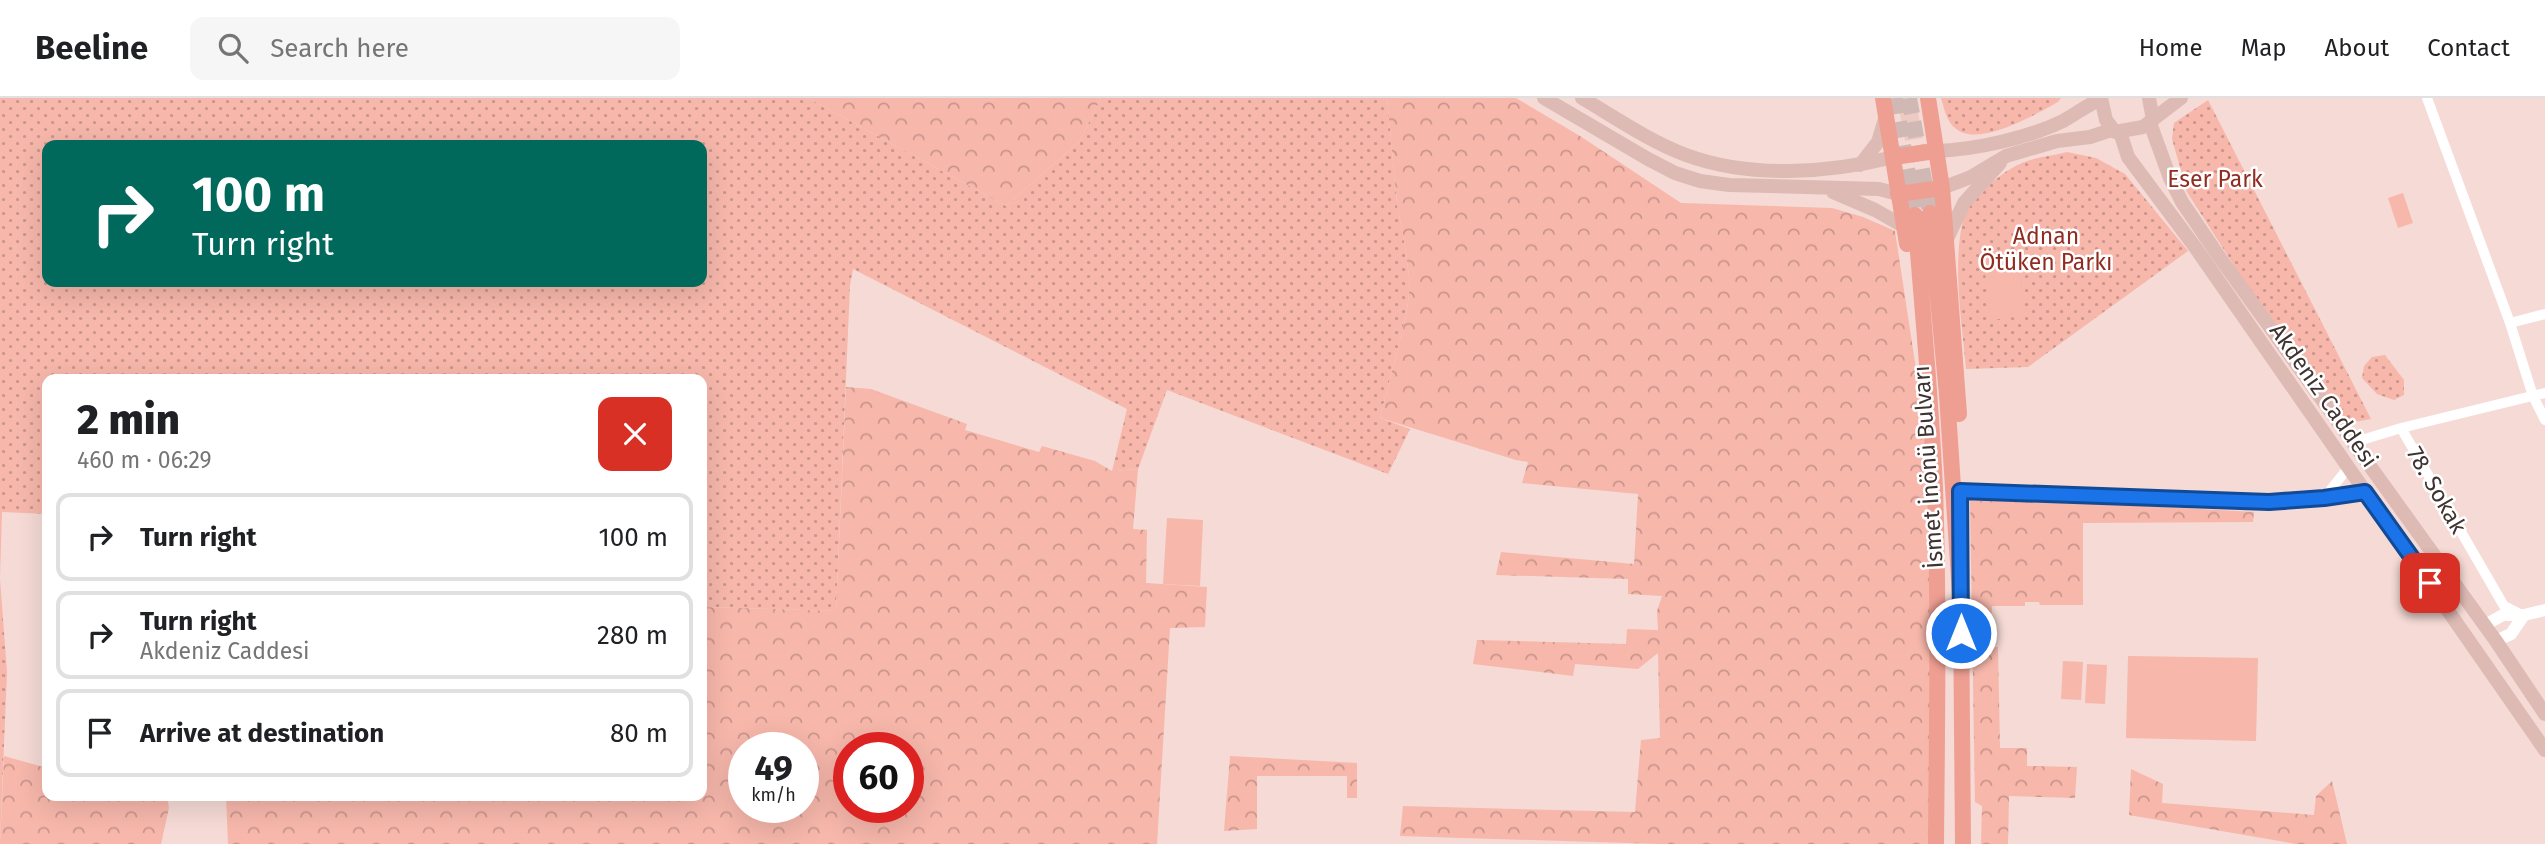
<!DOCTYPE html>
<meta charset="utf-8">
<style>
:root{--surface:#fff;--page:#f6f6f6;--text:#202124;--muted:#757577;--line:#e0e0e0}
body{margin:0;font-family:"Fira Sans",sans-serif;background:var(--page);color:var(--text);height:100vh;display:flex;flex-direction:column;font-size:26px;white-space:nowrap}
*{box-sizing:border-box;margin:0}
p{font-size:23px;color:var(--muted)}
.icon{flex:none;width:38px;height:38px;fill:none;stroke:currentColor;stroke-width:2;stroke-linecap:round;stroke-linejoin:round}
.map{position:relative;flex:1;overflow:hidden}
.sheet{position:absolute;left:42px;top:276px;width:665px;height:427px;display:flex;flex-direction:column;background:var(--surface);border-radius:14px;box-shadow:0 7px 28px #0002}
.sheet>*{flex:none}
.top-card{position:absolute;left:42px;top:42px;width:665px;height:147px;border-radius:14px;box-shadow:0 7px 28px #0002;background:#00695c;color:#fff;overflow:hidden}
.speed{position:absolute;left:728px;top:634px;display:flex;gap:14px;font-size:35px;font-weight:700;text-align:center}
.speed>*{display:grid;place-content:center;width:91px;height:91px;border-radius:50%;background:var(--surface);box-shadow:0 7px 28px #0002;line-height:1}
.speed small{font-size:18px;font-weight:400}
.speed .limit{border:10px solid #d22;background:#fff;color:#111}
.pin{position:absolute;display:grid;place-items:center;width:60px;height:60px;color:#fff;margin:-30px;border-radius:14px;box-shadow:0 4px 10px #0006}
.me{position:absolute;width:77px;margin:-38px;rotate:0deg;stroke-linejoin:round;filter:drop-shadow(0 0 5px #0008)}
.turn{display:flex;align-items:center;gap:24px;height:147px;padding:0 35px;font-size:32px}
.turn .icon{width:91px;height:91px;stroke-width:2.5}
.turn b{display:block;font-size:49px;line-height:60px}
.round{display:grid;place-items:center;flex:none;width:74px;height:74px;border-radius:14px;background:var(--page)}
.head{display:flex;align-items:center;justify-content:space-between;height:119px;padding:0 35px}
h1{font-size:42px;font-weight:800;line-height:52px}
ul{padding:0;list-style:none}
li{display:flex;align-items:center;gap:21px;height:88px;margin:0 14px 10px;padding:0 21px;border:4px solid var(--line);border-radius:14px}
li div{flex:1}
li b{display:block;font-size:26px}
li em{font-style:normal}
header{display:flex;align-items:center;gap:42px;box-sizing:border-box;height:98px;padding:0 35px;background:var(--surface);border-bottom:2px solid var(--line)}
header strong{font-size:33px}
nav{display:flex;gap:38px;margin-inline-start:auto;font-size:24px}
.search{width:490px;height:63px;background:var(--page);display:flex;align-items:center;gap:18px;box-sizing:border-box;padding:0 24px;border-radius:14px;color:var(--muted);font-size:26px}
.map>svg:first-child{display:block}
</style>
<header>
<strong>Beeline</strong>
<div class="search"><svg class="icon" aria-label="search" viewBox="0 0 24 24"><circle cx="10" cy="10" r="6"/><path d="M15 15l6 6"/></svg>Search here</div>
<nav><a>Home</a><a>Map</a><a>About</a><a>Contact</a></nav>
</header>
<div class="map">
<svg width="2545" height="746" viewBox="0 0 2545 746">
<defs>
<pattern id="grass-dots" width="8" height="8" patternUnits="userSpaceOnUse" patternTransform="scale(1.75)"><rect width="8" height="8" fill="#f7b7ab"/><path d="M2 2h.1M6 6h.1" fill="none" stroke="#c9958c" stroke-width="1.8" stroke-linecap="round"/></pattern>
<pattern id="forest-crowns" width="20" height="18" patternUnits="userSpaceOnUse" patternTransform="scale(1.75)"><rect width="20" height="18" fill="#f7b7ab"/><path d="M2 6a3 3 0 1 1 6 0M12 15a3 3 0 1 1 6 0" fill="none" stroke="#c9958c"/></pattern>
</defs>
<rect width="100%" height="100%" fill="#f5dad5"/>
<path fill="#edcbc4" d="M1897,0H1915L1923,40L1905,43Z"/>
<path fill="url(#grass-dots)" fill-rule="evenodd" d="M0,0H808L1006,108L1079,44L1101,0H1387L1397,106L1406,154L1410,188L1406,218L1380,320L1410,331L1388,376L1167,292L1138,371L1112,373L1127,311L853,171L850,187L836,513L702,509V282H47V416L2,414L0,479ZM47,47H702V184H47Z
M1941,0H2061L2058,4C2036,16 1978,51 1955,30C1947,24 1944,10 1941,0Z
M2208,2L2371,321L2348,325L2249,191L2187,94L2172,41L2174,25Z
M2067,54L2096,60L2125,76L2188,153L2028,269L1966,271C1962,224 1951,161 1965,115C1969,100 2005,72 2020,66C2034,59 2052,58 2067,54Z
M2385,257L2404,282V297L2394,302L2377,296L2362,280L2364,268L2372,259Z
M0,481L7,574L0,744Z"/>
<path fill="url(#forest-crowns)" fill-rule="evenodd" d="M808,0H1101L1079,44L1006,108Z
M1387,0H1516L1580,38L1681,105L1832,110L1863,119L1895,133L1926,337L1936,746H1660L1400,738L1403,708L1635,714L1641,642L1660,640L1658,555L1638,571L1575,566L1573,578L1473,566L1477,542L1626,546L1627,531L1658,532L1657,513L1662,498L1628,496V481L1496,477L1501,454L1634,466L1638,396L1522,385L1528,364L1516,362L1380,320L1406,218L1410,188L1406,154L1397,106Z
M846,289L871,291L967,326L965,332L1039,354L1042,348L1095,363L1112,373L1138,371L1133,431L1147,432L1146,485L1207,489L1205,529L1170,530L1157,746H228L226,698H702V509L836,513ZM744,649H803V709H744ZM849,649H908V709H849Z
M1970,402L2075,404L2254,414L2253,424L2083,425V507H2040L2039,504H2025V508H1992L1991,549H1998L2000,650H2027V668L2077,669L2075,700L2009,698L2008,746H1981L1982,708L1975,704Z
M4,658L47,670V698H167L169,710L161,746H0Z
M1230,658L1357,665V700H1347V678H1257V731L1224,733Z
M2131,671L2163,686L2162,705L2314,717L2316,698L2332,683L2347,746H2296L2129,717Z"/>
<path fill="#f7b7ab" d="M2403,95L2413,125L2398,130L2388,100Z
M2017,154L2025,218L1991,222L1983,158Z
M1167,420L1203,422L1200,488L1163,486Z
M2128,558L2258,560L2256,643L2126,640Z
M2063,563L2083,564L2081,602L2061,601Z
M2087,566L2107,567L2105,606L2085,605Z"/>
<g fill="none" stroke-linecap="round" stroke-linejoin="round">
<path stroke="#d0b9b4" stroke-width="16" stroke-dasharray="16 8" stroke-linecap="butt" d="M1895,0L1915,117
M1909,0L1930,115"/>
<path stroke="#fff" stroke-width="10" d="M2427,0L2510,225L2533,298L2545,322
M2510,225L2545,216
M2401,330L2504,508L2520,516
M2352,345L2401,330L2545,295
M1960,393L2269,404L2365,395
M2324,400L2348,370"/>
<path stroke="#fff" stroke-width="12" d="M2485,527L2503,517H2524L2545,512
M2496,543L2511,536L2524,517"/>
<path stroke="#debab4" stroke-width="14" d="M1544,0L1648,61L1675,75L1700,83L1729,87L1879,91L1898,96
M1582,0C1616,20 1649,43 1686,57C1751,81 1829,75 1894,59
M2101,0L2106,22L2115,34L2143,29L2181,0
M2149,0L2153,22
M2150,25L2170,80L2182,104L2220,160L2496,543L2545,616
M2120,34L2128,59L2195,149L2545,652
M1935,53C1974,52 2028,40 2063,23C2076,16 2087,7 2101,1
M1860,67L1878,44L1885,21
M1942,90L1971,79L2006,58L2057,43L2090,39L2111,32
M1833,94L1875,112L1905,129
M1946,143L1964,105L2000,65"/>
<path stroke="#ef9e92" stroke-width="16" d="M1883,0L1907,146
M1928,0L1942,90L1959,316
M1894,59L1935,53
M1898,96L1942,90
M1930,115L1947,297L1961,511L1963,746
M1915,117C1922,208 1931,299 1935,391C1939,509 1937,628 1936,746"/>
</g>
<g fill="none" stroke-linecap="round" stroke-linejoin="round">
<g stroke="#114b97" stroke-width="18">
<path id="route" d="M1961,535L1960,393L2269,404L2324,400L2365,394L2430,485"/>
</g>
<use href="#route" stroke="#1a73e8" stroke-width="12"/>
</g>
<g text-anchor="middle" stroke-width="5" stroke-linejoin="round" paint-order="stroke">
<g font-size="23" fill="#902d20" stroke="#fff">
<text x="2215" y="89">Eser Park</text>
<text x="2046" y="146">Adnan<tspan x="2046" dy="26">Ötüken Parkı</tspan></text>
</g>
<g font-size="23" fill="#3e3331" stroke="#fff">
<text transform="translate(2324 297) rotate(55)" y="8">Akdeniz Caddesi</text>
<text transform="translate(1928 369) rotate(-94)" y="8">İsmet İnönü Bulvarı</text>
<text transform="translate(2437 392) rotate(60)" y="8">78. Sokak</text>
</g>
</g>
</svg>
<div class="speed"><div>49<small>km/h</small></div><div class="limit">60</div></div>
<div class="pin" style="left:2430px;top:485px;background:#d93025"><svg class="icon" aria-label="arrive" viewBox="0 0 24 24"><path d="M6 21V4h12l-3 4 3 4H6"/></svg></div>
<svg class="me" style="left:1961px;top:535px" viewBox="-20 -20 40 40"><circle r="17" fill="#1a73e8" stroke="#fff" stroke-width="3"/><path d="M0-11L8 9 0 5-8 9z" fill="#fff"/></svg>
<div class="top-card">
<div class="turn"><svg class="icon" aria-label="right" viewBox="0 0 24 24"><path d="M7 20v-9h11M14 6l5 5-5 5"/></svg><div><b>100 m</b>Turn right</div></div>
</div>
<section class="sheet">
<div class="head"><div><h1>2 min</h1><p>460 m · 06:29</p></div><a class="round" style="background:#d93025;color:#fff"><svg class="icon" aria-label="close" viewBox="0 0 24 24"><path d="M6 6l12 12M18 6L6 18"/></svg></a></div>
<ul>
<li><svg class="icon" aria-label="right" viewBox="0 0 24 24"><path d="M7 20v-9h11M14 6l5 5-5 5"/></svg><div><b>Turn right</b></div><em>100 m</em></li>
<li><svg class="icon" aria-label="right" viewBox="0 0 24 24"><path d="M7 20v-9h11M14 6l5 5-5 5"/></svg><div><b>Turn right</b><p>Akdeniz Caddesi</p></div><em>280 m</em></li>
<li><svg class="icon" aria-label="arrive" viewBox="0 0 24 24"><path d="M6 21V4h12l-3 4 3 4H6"/></svg><div><b>Arrive at destination</b></div><em>80 m</em></li>
</ul>
</section>
</div>
